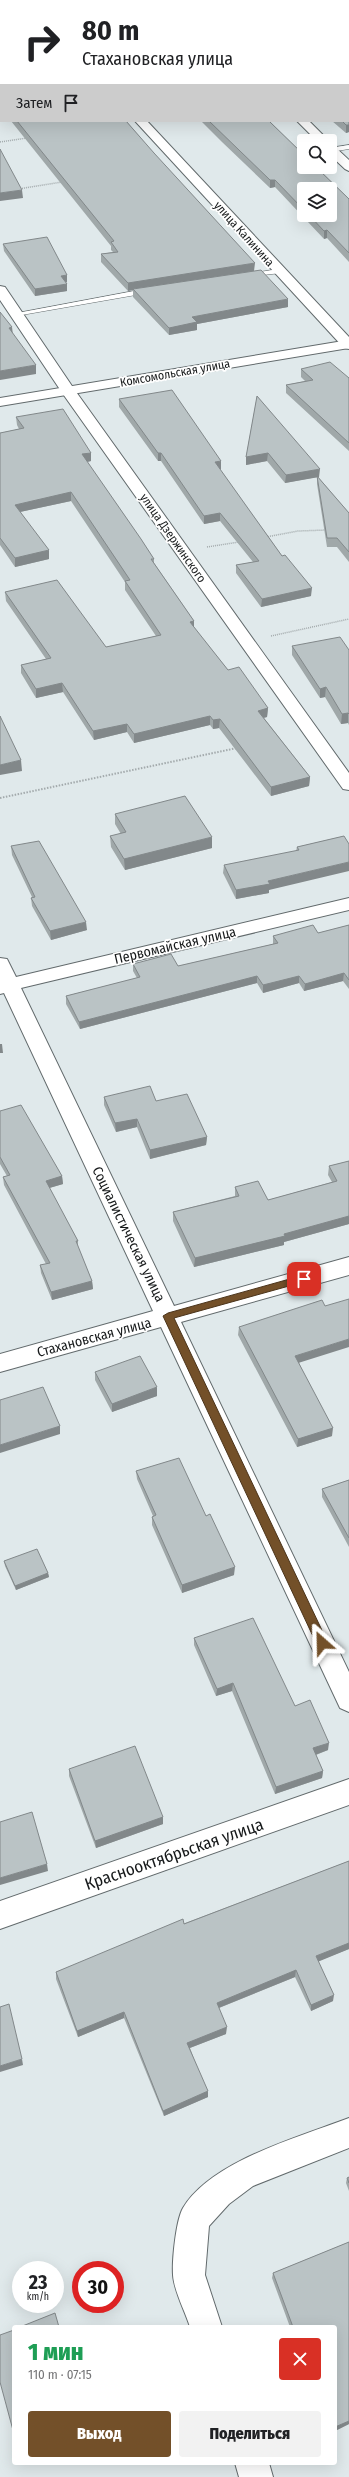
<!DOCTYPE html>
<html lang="ru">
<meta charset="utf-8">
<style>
:root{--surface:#fff;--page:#f2f2f2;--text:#202124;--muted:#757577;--accent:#735029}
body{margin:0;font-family:"Fira Sans Condensed",sans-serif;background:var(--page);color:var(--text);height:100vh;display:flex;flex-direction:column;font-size:15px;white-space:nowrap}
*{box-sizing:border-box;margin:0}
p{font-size:13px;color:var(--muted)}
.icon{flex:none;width:22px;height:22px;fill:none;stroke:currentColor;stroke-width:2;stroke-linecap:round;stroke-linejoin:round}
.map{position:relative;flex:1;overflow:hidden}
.panel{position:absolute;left:12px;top:2325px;width:325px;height:140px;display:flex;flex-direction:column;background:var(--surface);border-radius:4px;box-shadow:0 4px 16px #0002}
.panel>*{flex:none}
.top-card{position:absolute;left:0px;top:0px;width:349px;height:122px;box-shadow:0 4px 16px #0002;background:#fff;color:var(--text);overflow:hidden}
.tools{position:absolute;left:297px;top:134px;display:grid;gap:8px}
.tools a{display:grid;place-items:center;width:40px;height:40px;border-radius:4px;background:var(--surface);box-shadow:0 4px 16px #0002;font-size:20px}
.speed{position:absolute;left:12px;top:2261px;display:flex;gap:8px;font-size:20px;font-weight:700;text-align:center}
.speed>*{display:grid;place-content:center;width:52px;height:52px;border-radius:50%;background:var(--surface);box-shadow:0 4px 16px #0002;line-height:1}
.speed small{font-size:10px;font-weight:400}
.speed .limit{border:6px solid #d22;background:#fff;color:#111}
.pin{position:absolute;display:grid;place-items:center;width:34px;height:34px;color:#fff;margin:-17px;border-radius:8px;box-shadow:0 2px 6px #0006}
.me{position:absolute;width:44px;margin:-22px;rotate:335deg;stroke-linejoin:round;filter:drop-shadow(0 0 3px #0008)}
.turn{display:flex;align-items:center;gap:14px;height:84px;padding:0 16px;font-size:18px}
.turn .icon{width:52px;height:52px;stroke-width:2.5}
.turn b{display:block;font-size:28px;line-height:34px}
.then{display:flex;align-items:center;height:38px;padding:0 16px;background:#0003;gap:8px;font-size:15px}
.round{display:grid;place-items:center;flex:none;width:42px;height:42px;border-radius:4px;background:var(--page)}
.overview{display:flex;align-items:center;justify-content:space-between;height:68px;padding:0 16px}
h1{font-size:24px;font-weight:800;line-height:30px;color:#1e9e55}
.cta{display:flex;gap:8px;margin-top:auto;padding:8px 16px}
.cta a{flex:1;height:46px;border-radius:4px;background:var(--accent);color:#fff;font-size:16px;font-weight:800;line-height:46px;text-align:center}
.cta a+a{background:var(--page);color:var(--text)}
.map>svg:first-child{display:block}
</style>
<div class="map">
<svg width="349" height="2477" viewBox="0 0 349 2477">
<rect width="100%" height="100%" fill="#e0e9eb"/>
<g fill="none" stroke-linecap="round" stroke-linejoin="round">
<g stroke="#626a6c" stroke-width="1">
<path id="lane" d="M349,145V149L330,152V148Z
M278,269H281V273L246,277L242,275Z
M150,288L154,290L153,292L16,316L12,314Z"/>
</g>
<g stroke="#626a6c" stroke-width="2">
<path id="street" d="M135,121H147L349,337V349L344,348Z
M297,121H309L329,141H317Z
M330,145L334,146L349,160V171L345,169L330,155Z
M0,286L5,287L74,389L349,773V790L343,789L63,394L0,300Z
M349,898V910L21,988L174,1306L349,1257V1275L181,1322L349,1672V1712L340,1708L161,1327L0,1372V1354L153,1311L4,993L0,994V958L7,959L16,977Z
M349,1779V1805L0,1929V1901Z
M349,2118V2148L253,2186L229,2204L209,2226L205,2275L222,2327H190C185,2311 174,2291 173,2275C172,2260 176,2220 183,2208C211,2161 299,2137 349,2118Z
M235,2463H269L273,2477H239Z"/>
</g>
<g stroke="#626a6c" stroke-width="2">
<path id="secondary" d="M349,340V348L0,406V398Z"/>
</g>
<path stroke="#a3aaac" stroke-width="1.5" stroke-dasharray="1 1" stroke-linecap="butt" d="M0,142L27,138
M18,189L62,182
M266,537L298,531L327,530
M207,547L239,542
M271,636L349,619"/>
<path stroke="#a3aaac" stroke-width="2" stroke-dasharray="1.5 1.5" stroke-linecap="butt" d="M0,798L237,748"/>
<use href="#lane" fill="#fff" fill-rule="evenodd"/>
<use href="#street" fill="#fff" fill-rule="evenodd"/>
<use href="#secondary" fill="#fff" fill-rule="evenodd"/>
</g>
<path fill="#a0a8a9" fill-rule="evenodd" d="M0,0H131L132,1H89L88,0L81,1H1V76H0Z
M348,20H349V132L346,133L332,121H348Z
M0,76H1V109L0,107Z
M11,121H126L254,271L288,307L197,324V330L169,335L133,297V290L128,291L101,262V254L113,252L111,250V246Z
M201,121H269L349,199V262L327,238L324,239L275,187L270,188L222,142ZM304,189L330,215H304Z
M3,244L67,282H66L67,284V291L35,296L4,251Z
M301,369L349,378V451L286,393V385L305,381L301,377Z
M257,396L319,477H318L349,513V562L337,547H327L317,484V477L285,483L267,461L246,465V457Z
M119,399L221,469L220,470L311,596L261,607L236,573V565L253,562L220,521L204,524L161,461H158L119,407Z
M16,417L91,453V461L87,462L154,559V563L194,621V628L228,670L268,708L267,717L264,718L310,777L309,786L271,796L219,728L213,729L210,725L134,743L127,732L94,740L63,692L36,698L21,673V665L46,659L6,601L5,592L106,647L156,636L125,590V582L71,501L20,512L49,559L15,567L0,545V433L19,429L17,425Z
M292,646L349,650V725L348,723L341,724L325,697L320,698L292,655Z
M115,814L212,848L125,870L111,847L110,836L121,834L115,824Z
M344,836L269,890V893L236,899L223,873L224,865L296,851L297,847Z
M11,846L87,930L51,940L32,906L31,898L32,897L12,855Z
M349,925V989L343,981L304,991L299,983L263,993L257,983L80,1029L66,1004V996L137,978L133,971V964L178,966L273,944V936L318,933Z
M104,1097L156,1101L207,1137L206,1145L150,1159L137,1127L116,1132L104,1105Z
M0,1111L62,1176L63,1184L49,1188L78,1241V1247L92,1281L93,1289L52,1300L41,1273L40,1265L46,1264L4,1185L3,1177L7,1176L0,1164Z
M349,1161V1224L284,1242V1245L194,1267L173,1221V1212L235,1196V1187L268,1200L332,1182L328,1175L329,1166Z
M325,1306L299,1363L332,1436L297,1447L238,1335L239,1327Z
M95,1372L157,1396L112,1412L95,1380Z
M136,1471L234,1575L182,1593L152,1525V1517L153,1516L137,1479Z
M349,1480V1547L322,1497V1489Z
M4,1561L48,1573L49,1577L16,1590L5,1566Z
M194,1638L295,1706L328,1750L316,1755L323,1771L322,1778L275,1794L232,1691L216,1696L194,1645Z
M69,1769L163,1817V1824L96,1848L69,1776Z
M349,1861V1949L318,1961L333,2001L311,2011L295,1977L219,2008L226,2034L190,2048L208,2097L164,2116L124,2018L78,2037L56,1979V1972Z
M349,2177V2191L346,2183L347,2178Z
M349,2242V2424L335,2431V2327H290L272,2278L273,2273Z"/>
<path fill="#82888a" d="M27,0H88L81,1H18Z
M1,68V76H0V69Z
M346,125H349V132L346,133Z
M270,180H275V187L270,188Z
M22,190L23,198L0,201V193Z
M327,230V238L324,239V231Z
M255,263L254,271L133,289V290L128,291V283Z
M67,275V282L61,283V276Z
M67,284V291L35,296V289Z
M288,299V307L197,324V330L169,335V328L192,317Z
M12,327L13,335L9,328Z
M36,365V374L0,380V371Z
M91,453V461L82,463V454Z
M158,453H161V461H158Z
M268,453L267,461L246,465V457Z
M221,461V469L215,470V462Z
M320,469L319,477L285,483L286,475Z
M71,492V501L15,513V505Z
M220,513V521L204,524V516Z
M49,550V559L15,567V558Z
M312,588L311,596L261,607L262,599Z
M194,621V630L190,622Z
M62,683L63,692L36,698V689Z
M326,687L325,697L320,698V689Z
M268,708L267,717L257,719L258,711Z
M348,713V723L341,724L342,714Z
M210,716V725L134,743V734Z
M220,719L219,728L213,729V720Z
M127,724V732L94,740L93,731Z
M21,760L22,771L0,775V765Z
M310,777L309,786L271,796V787Z
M212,837V848L125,870L124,859Z
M349,862V871L269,890V893L236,899V890L268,881Z
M86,922L87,930L51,940L50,931Z
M344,973L343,981L304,991L305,984Z
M257,976V983L80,1029L79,1022Z
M299,976V983L263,993V985Z
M0,1044H2L3,1053H0Z
M137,1119V1127L116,1132L115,1123Z
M207,1137L206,1145L150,1159V1150Z
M62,1176L63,1184L46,1189V1181Z
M349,1216V1224L284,1242V1245L194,1267L195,1258Z
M92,1281L93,1289L52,1300L51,1292Z
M349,1339V1347L295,1364V1356Z
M157,1387V1396L112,1412V1404Z
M60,1426V1434L0,1453V1445Z
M333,1428L332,1436L297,1447L298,1439Z
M235,1567L234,1575L182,1593V1585Z
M48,1573L49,1577L16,1590L15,1586Z
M233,1683L232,1691L216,1696L217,1689Z
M329,1743L328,1750L312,1756L313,1748Z
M323,1771L322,1778L275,1794L276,1787Z
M163,1817V1824L96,1848L95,1841Z
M47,1864L48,1871L0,1885V1878Z
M349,1943V1949L315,1963L316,1956Z
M296,1970L295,1977L216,2009L217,2003Z
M334,1995L333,2001L311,2011V2005Z
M124,2012V2018L78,2037L77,2031Z
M227,2027L226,2034L187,2049V2043Z
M22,2059L23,2065L0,2072V2066Z
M208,2091V2097L164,2116L163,2111Z
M349,2421V2424L335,2431V2427Z"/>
<path fill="#bac3c5" stroke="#82888a" d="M0,0H27L18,1H1V70V68L0,69Z
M94,0H131L132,1H95Z
M348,20H349V87L348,88Z
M0,76H1V102L0,100Z
M348,93H349V125H346L342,121H348Z
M17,121H126L154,153L255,263L128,283L101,254L118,252L111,242L114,241Z
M209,121H269L304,155V167H316L349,199V253L327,230L324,231L309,215H330V189H304V210L275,180H270Z
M0,149L22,190L0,193Z
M47,237L67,275L61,276L67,284L35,289L3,244Z
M261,270L288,299L192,317L197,322L169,328L133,289Z
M0,312L12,327L9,328L36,365L0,371Z
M330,362L349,378V443L286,385L313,380L301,369Z
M172,390L221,461L215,462L282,556L285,555L312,588L262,599L236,565L259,561L220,513L204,516L161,453H158L119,399Z
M257,396L320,469L286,475L268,453L246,457Z
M63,409L91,453L82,454L141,539L154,559H151L194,621L190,622L228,670L239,667L268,708L258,711L310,777L271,787L220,719L213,720L210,716L134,734L127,724L93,731L62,683L36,689L21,665L51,658L5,592L57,580L106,647L161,635L125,581L130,580L71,492L15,505L49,550L15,558L0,538V433L24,428L16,417Z
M317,476L349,513V552L337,538H327Z
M340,637L349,650V714L348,713L342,714L326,687L320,689L292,646Z
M0,716L21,760L0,765Z
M185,796L212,837L124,859L110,836L126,832L115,814Z
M344,836L349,844V862L268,881L270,884L236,890L224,865L299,850L297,847Z
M39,841L86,922L50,931L31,898L35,897L11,846Z
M313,925L318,933L349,925V980L344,973L305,984L299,976L263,985L257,976L79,1022L66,996L140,977L133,964L171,954L178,966L278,943L273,936Z
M150,1086L156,1101L187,1094L207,1137L150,1150L137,1119L115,1123L104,1097Z
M21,1105L62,1176L46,1181L78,1241H76L92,1281L51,1292L40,1265L50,1263L3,1177L10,1175L0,1157V1111Z
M349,1161V1216L284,1234L285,1236L195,1258L173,1212L239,1196L235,1187L258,1181L268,1200L337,1181L329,1166Z
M349,1299V1339L295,1356L333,1428L298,1439L239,1327L322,1300L325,1306Z
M140,1356L157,1387L112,1404L95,1372Z
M43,1387L60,1426L0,1445V1400Z
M179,1458L206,1516L210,1514L235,1567L182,1585L152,1517L156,1515L136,1471Z
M349,1480V1538L322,1489Z
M37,1549L48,1573L15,1586L4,1561Z
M253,1618L295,1706L310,1700L329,1743L313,1748L323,1771L276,1787L233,1683L217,1689L194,1638Z
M135,1746L163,1817L95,1841L69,1769Z
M32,1812L47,1864L0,1878V1822Z
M349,1861V1943L316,1956L334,1995L311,2005L296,1970L217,2003L227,2027L187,2043L208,2091L163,2111L124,2012L77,2031L56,1972L183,1919L184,1924Z
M9,2004L22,2059L0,2066V2007Z
M349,2177V2183L347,2178Z
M349,2242V2421L335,2427V2327H293L273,2273Z
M55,2313L59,2327H20Z
M14,2330V2434L0,2382V2335Z"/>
<path fill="#735029" stroke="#4b341b" d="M304,1275L308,1279L307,1281L174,1318L328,1643L322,1648L318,1647L163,1316L168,1313Z"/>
<g text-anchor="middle" stroke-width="3.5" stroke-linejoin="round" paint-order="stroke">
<g font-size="12" fill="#16191a" stroke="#fff">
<text transform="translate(244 234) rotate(48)" y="4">улица Калинина</text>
<text transform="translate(175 373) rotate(-10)" y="4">Комсомольская улица</text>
<text transform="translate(173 538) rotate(55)" y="4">улица Дзержинского</text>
</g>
<g font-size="14" fill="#16191a" stroke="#fff">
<text transform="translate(175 945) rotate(-13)" y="5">Первомайская улица</text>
<text transform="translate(129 1234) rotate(64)" y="5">Социалистическая улица</text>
<text transform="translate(94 1337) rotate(-15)" y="5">Стахановская улица</text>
</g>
<g font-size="17" fill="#16191a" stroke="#fff">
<text transform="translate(174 1854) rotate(-19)" y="6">Краснооктябрьская улица</text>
</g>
</g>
</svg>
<div class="tools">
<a><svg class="icon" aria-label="search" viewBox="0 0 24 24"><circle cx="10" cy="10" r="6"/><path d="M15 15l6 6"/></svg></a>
<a><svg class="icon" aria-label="layers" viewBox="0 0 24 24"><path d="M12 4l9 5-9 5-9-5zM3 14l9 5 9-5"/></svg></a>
</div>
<div class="speed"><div>23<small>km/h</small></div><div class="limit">30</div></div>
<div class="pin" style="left:304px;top:1279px;background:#d93025"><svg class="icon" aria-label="arrive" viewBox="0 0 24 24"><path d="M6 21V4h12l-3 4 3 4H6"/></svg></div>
<svg class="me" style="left:322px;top:1643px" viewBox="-20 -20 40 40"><path d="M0-17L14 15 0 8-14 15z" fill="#735029" stroke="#fff" stroke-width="4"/></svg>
<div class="top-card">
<div class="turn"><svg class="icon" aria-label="right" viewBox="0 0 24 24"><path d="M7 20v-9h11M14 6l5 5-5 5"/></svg><div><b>80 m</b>Стахановская улица</div></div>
<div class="then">Затем<svg class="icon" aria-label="arrive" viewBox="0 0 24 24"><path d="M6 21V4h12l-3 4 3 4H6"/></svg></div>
</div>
<section class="panel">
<div class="overview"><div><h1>1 мин</h1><p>110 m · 07:15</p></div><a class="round" style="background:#d93025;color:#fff"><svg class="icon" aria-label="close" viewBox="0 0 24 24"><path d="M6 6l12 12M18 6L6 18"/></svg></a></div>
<div class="cta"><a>Выход</a><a>Поделиться</a></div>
</section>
</div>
